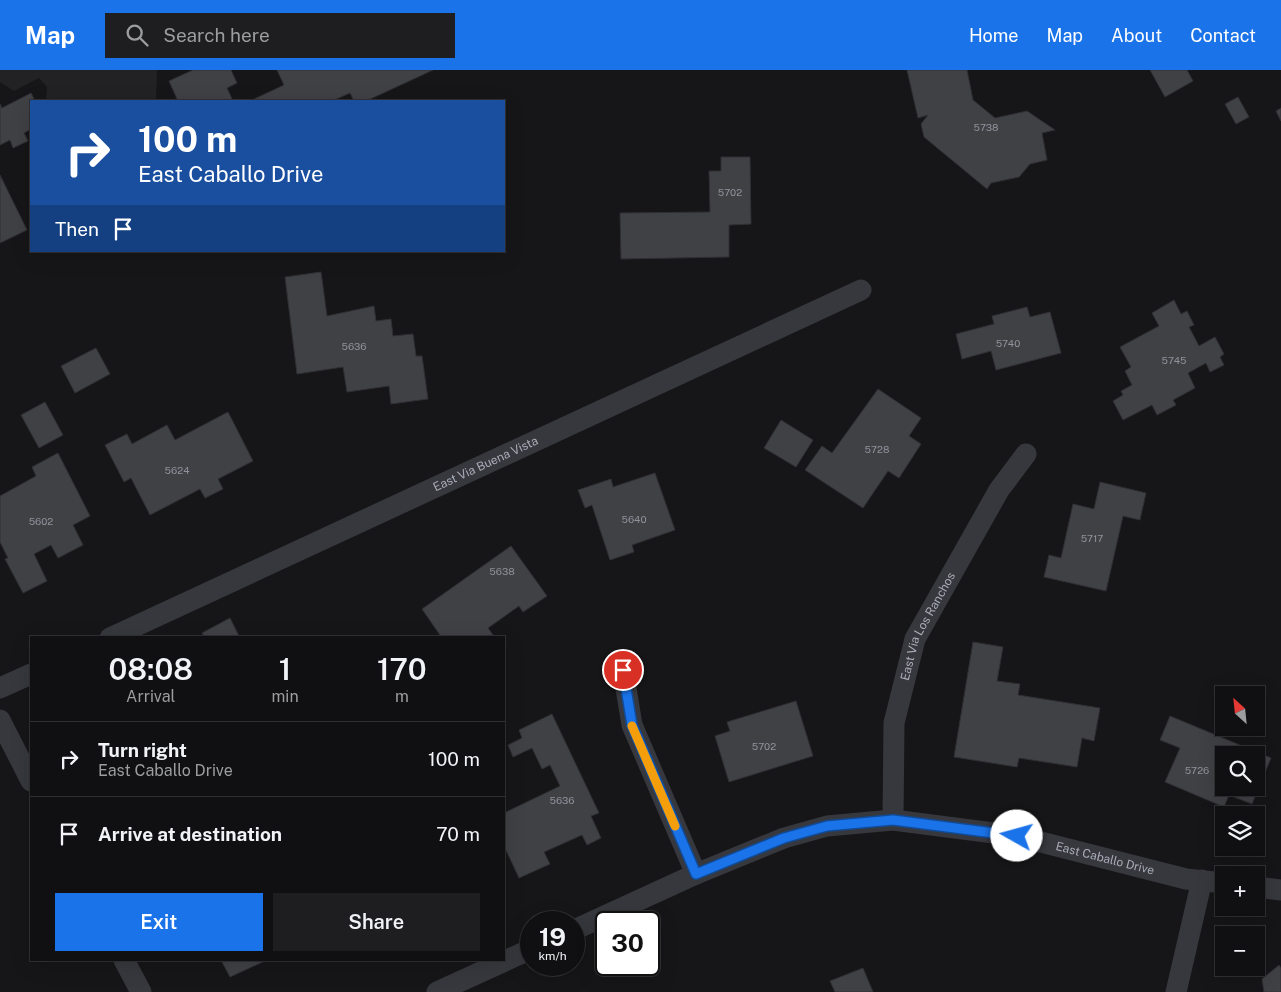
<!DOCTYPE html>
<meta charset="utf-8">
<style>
:root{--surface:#101012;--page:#1e1e20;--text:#f1f3f6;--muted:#9c9d9f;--line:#303032;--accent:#1a73e8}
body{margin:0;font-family:"Public Sans",sans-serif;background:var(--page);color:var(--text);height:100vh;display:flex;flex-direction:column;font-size:19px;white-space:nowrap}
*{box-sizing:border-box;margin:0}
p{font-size:16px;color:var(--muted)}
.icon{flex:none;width:28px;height:28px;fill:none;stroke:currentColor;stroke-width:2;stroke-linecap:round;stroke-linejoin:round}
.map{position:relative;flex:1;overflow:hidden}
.details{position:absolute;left:30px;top:566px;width:475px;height:325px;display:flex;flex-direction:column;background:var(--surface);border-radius:0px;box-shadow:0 5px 20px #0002,0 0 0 1px var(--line)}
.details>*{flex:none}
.top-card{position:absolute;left:30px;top:30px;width:475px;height:152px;border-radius:0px;box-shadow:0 5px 20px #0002,0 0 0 1px var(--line);background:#1a4fa0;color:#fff;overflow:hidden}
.needle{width:32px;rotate:333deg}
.buttons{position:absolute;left:1215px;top:616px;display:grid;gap:10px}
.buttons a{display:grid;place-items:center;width:50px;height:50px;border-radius:0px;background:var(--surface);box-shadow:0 5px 20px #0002,0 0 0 1px var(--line);font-size:25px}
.speed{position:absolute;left:520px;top:841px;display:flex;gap:10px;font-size:25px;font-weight:700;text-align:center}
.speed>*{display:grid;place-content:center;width:65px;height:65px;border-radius:50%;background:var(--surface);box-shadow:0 5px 20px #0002,0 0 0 1px var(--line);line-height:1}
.speed small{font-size:12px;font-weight:400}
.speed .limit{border:2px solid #111;border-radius:8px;background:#fff;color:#111}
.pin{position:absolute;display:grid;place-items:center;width:42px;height:42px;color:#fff;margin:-21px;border:2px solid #fff;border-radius:50%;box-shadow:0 1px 5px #0007}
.me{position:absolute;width:55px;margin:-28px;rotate:277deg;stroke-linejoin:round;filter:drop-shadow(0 0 4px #0008)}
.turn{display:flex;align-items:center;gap:18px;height:105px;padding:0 25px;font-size:22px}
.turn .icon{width:65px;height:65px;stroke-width:2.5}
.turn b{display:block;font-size:35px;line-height:42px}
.then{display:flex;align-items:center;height:48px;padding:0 25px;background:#0003;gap:10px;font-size:19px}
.eta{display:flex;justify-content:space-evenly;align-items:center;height:85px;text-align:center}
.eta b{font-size:30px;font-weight:600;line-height:35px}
.cta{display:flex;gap:10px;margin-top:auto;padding:10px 25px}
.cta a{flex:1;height:58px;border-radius:0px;background:var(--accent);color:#fff;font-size:20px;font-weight:600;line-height:58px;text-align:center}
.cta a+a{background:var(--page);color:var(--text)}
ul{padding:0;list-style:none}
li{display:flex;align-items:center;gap:15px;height:75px;padding:0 25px;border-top:1px solid var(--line)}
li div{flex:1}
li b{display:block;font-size:19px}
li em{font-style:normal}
header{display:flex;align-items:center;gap:30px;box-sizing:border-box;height:70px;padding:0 25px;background:var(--accent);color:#fff}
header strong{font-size:24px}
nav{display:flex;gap:28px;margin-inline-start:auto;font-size:18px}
.search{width:350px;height:45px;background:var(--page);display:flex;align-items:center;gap:12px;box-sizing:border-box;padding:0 18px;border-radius:0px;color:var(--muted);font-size:19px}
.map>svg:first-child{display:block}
</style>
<header>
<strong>Map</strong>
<div class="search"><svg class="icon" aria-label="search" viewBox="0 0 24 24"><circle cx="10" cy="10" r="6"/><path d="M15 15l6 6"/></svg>Search here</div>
<nav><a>Home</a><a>Map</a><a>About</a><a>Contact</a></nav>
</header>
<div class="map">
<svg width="1281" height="922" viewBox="0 0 1281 922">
<rect width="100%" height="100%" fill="#161618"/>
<path fill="#222225" d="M0,0H157L156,31H46L47,17L39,8L14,21L0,12Z"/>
<path fill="#404145" stroke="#303034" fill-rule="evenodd" d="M193,0H231L237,13L227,18L233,31H178L169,11Z
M277,0H433L366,31H354L350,23L332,31H250L284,15Z
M907,0H967L973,30L995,48L1027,41L1055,60L1042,63L1047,90L1030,94L1019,107L991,113L987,119L924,67L921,54L928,45L918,48Z
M1150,0H1187L1193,11L1165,27Z
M31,23L35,31H31V59L24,63L28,71L13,78L10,70L0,75V34L2,38Z
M1238,27L1249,47L1236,54L1225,34Z
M1281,38V51L1276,41Z
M721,87H750L751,154L729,155V187L621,189L620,143L710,142L709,101H721Z
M0,105L27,160L0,173Z
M321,202L327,246L374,236L376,251L391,249L393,266L413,264L416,286H422L428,329L391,334L389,316L347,322L343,297L297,304L285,207Z
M1174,230L1181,244L1187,241L1194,255L1189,257L1199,276L1215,267L1224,284L1220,287L1224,295L1210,302L1206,293L1188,303L1195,318L1173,330L1176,335L1157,345L1152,335L1123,350L1113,331L1123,325L1121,321L1132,315L1125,301L1131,297L1120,277L1159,256L1152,243Z
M1027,237L1030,247L1050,242L1061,283L996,300L991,281L962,289L956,264L994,254L992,246Z
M96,278L110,304L75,323L61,296Z
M878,319L921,348L909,366L921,374L899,408L888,401L863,438L805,400L822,376L832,383Z
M45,332L63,365L39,378L21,345Z
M228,342L253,391L218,409L223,419L205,428L200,419L150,445L131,408L124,412L105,375L127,364L132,374L167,355L175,370Z
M781,350L813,370L796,397L764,378Z
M58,383L90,446L73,455L83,475L58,488L51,475L34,484L47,511L23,523L5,489L8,488L0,472V426L36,406L32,397Z
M655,403L675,460L632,475L634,482L610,490L592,435L585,438L578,420L611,409L613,417Z
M1100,412L1146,423L1140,450L1123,446L1106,521L1044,507L1049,485L1061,488L1073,434L1094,439Z
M511,476L547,526L523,542L519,536L488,558L493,565L489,568H442L422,539Z
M230,548L240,568H205L202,563Z
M973,572L1003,577L997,611L1020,614L1018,625L1100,638L1094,671L1082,668L1077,697L1019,688L1017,697L954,687Z
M796,631L813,686L729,712L715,666L730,661L727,652Z
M552,644L599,743L591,746L601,768L587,775L582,765L544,782L550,794L519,808L504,776V743L560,716L550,695L542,699L532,678L513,687L508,675L522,668L519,660Z
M1170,646L1271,688L1252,734L1229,725L1224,737L1165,712L1180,678L1160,670ZM1224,685H1256V718H1224Z
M221,890H267L230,907Z
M1279,895L1281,898V922H1264L1262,909Z
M863,898L873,922H835L830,911Z"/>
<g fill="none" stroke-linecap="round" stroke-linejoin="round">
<g stroke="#37383d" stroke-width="21">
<path id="s1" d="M110,568L861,220"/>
<path d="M623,600L632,655L696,804"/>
<path d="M0,618L31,604"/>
<path d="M0,650L31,711"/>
<path id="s2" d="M893,750L894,653L915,569L999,420L1026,384"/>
<path d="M1256,817L1281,820"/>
<path id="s3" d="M574,860L696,804L784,768L827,756L893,750L1017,766L1186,809L1224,813"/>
<path d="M124,890L141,922"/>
<path d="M437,922L531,879"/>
<path d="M1176,922L1202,810"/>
</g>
</g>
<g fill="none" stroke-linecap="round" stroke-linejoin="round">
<g stroke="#114b97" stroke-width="12">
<path id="route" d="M623,600L632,655L696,804L784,768L827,756L893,750L1017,766"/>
</g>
<use href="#route" stroke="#1a73e8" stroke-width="9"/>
<path stroke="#f59e0b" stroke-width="9" d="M632,656L675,756"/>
</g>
<g text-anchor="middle" stroke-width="5" stroke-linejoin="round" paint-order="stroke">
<g font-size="10" fill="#8e929b">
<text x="986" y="61">5738</text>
<text x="730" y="126">5702</text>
<text x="1008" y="277">5740</text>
<text x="354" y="280">5636</text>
<text x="1174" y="294">5745</text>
<text x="877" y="383">5728</text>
<text x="177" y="404">5624</text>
<text x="634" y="453">5640</text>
<text x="41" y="455">5602</text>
<text x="1092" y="472">5717</text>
<text x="502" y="505">5638</text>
<text x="764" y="680">5702</text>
<text x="1197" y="704">5726</text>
<text x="562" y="734">5636</text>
</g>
<g font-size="12" fill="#a8adb8" stroke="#111113">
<text dy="4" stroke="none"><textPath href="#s1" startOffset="414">East Via Buena Vista</textPath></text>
<text dy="4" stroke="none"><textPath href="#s2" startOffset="200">East Via Los Ranchos</textPath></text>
<text dy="4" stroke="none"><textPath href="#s3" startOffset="556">East Caballo Drive</textPath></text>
</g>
</g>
</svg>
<div class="buttons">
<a><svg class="needle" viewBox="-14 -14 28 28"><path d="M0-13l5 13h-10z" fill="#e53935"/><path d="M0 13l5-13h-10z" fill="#9c9d9f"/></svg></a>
<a><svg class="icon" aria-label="search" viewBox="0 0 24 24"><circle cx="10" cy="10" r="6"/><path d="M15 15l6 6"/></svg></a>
<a><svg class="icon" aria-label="layers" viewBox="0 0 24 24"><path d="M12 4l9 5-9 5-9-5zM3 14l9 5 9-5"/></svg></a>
<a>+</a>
<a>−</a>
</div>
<div class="speed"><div>19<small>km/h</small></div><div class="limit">30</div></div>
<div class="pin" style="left:623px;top:600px;background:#d93025"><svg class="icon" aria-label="arrive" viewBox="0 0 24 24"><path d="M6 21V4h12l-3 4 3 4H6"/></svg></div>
<svg class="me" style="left:1017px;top:766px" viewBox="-20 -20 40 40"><circle r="19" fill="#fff"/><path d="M0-13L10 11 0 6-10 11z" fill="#1a73e8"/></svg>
<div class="top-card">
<div class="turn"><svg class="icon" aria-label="right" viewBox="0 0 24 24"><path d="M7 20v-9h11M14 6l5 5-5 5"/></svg><div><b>100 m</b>East Caballo Drive</div></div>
<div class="then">Then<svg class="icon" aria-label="arrive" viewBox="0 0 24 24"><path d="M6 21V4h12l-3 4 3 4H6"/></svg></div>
</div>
<section class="details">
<div class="eta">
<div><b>08:08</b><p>Arrival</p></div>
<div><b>1</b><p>min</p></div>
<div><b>170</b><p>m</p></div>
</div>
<ul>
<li><svg class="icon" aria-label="right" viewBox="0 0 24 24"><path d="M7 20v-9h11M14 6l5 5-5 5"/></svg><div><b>Turn right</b><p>East Caballo Drive</p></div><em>100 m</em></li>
<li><svg class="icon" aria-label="arrive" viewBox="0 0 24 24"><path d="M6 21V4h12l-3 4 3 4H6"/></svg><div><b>Arrive at destination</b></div><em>70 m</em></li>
</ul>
<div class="cta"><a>Exit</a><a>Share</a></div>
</section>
</div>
